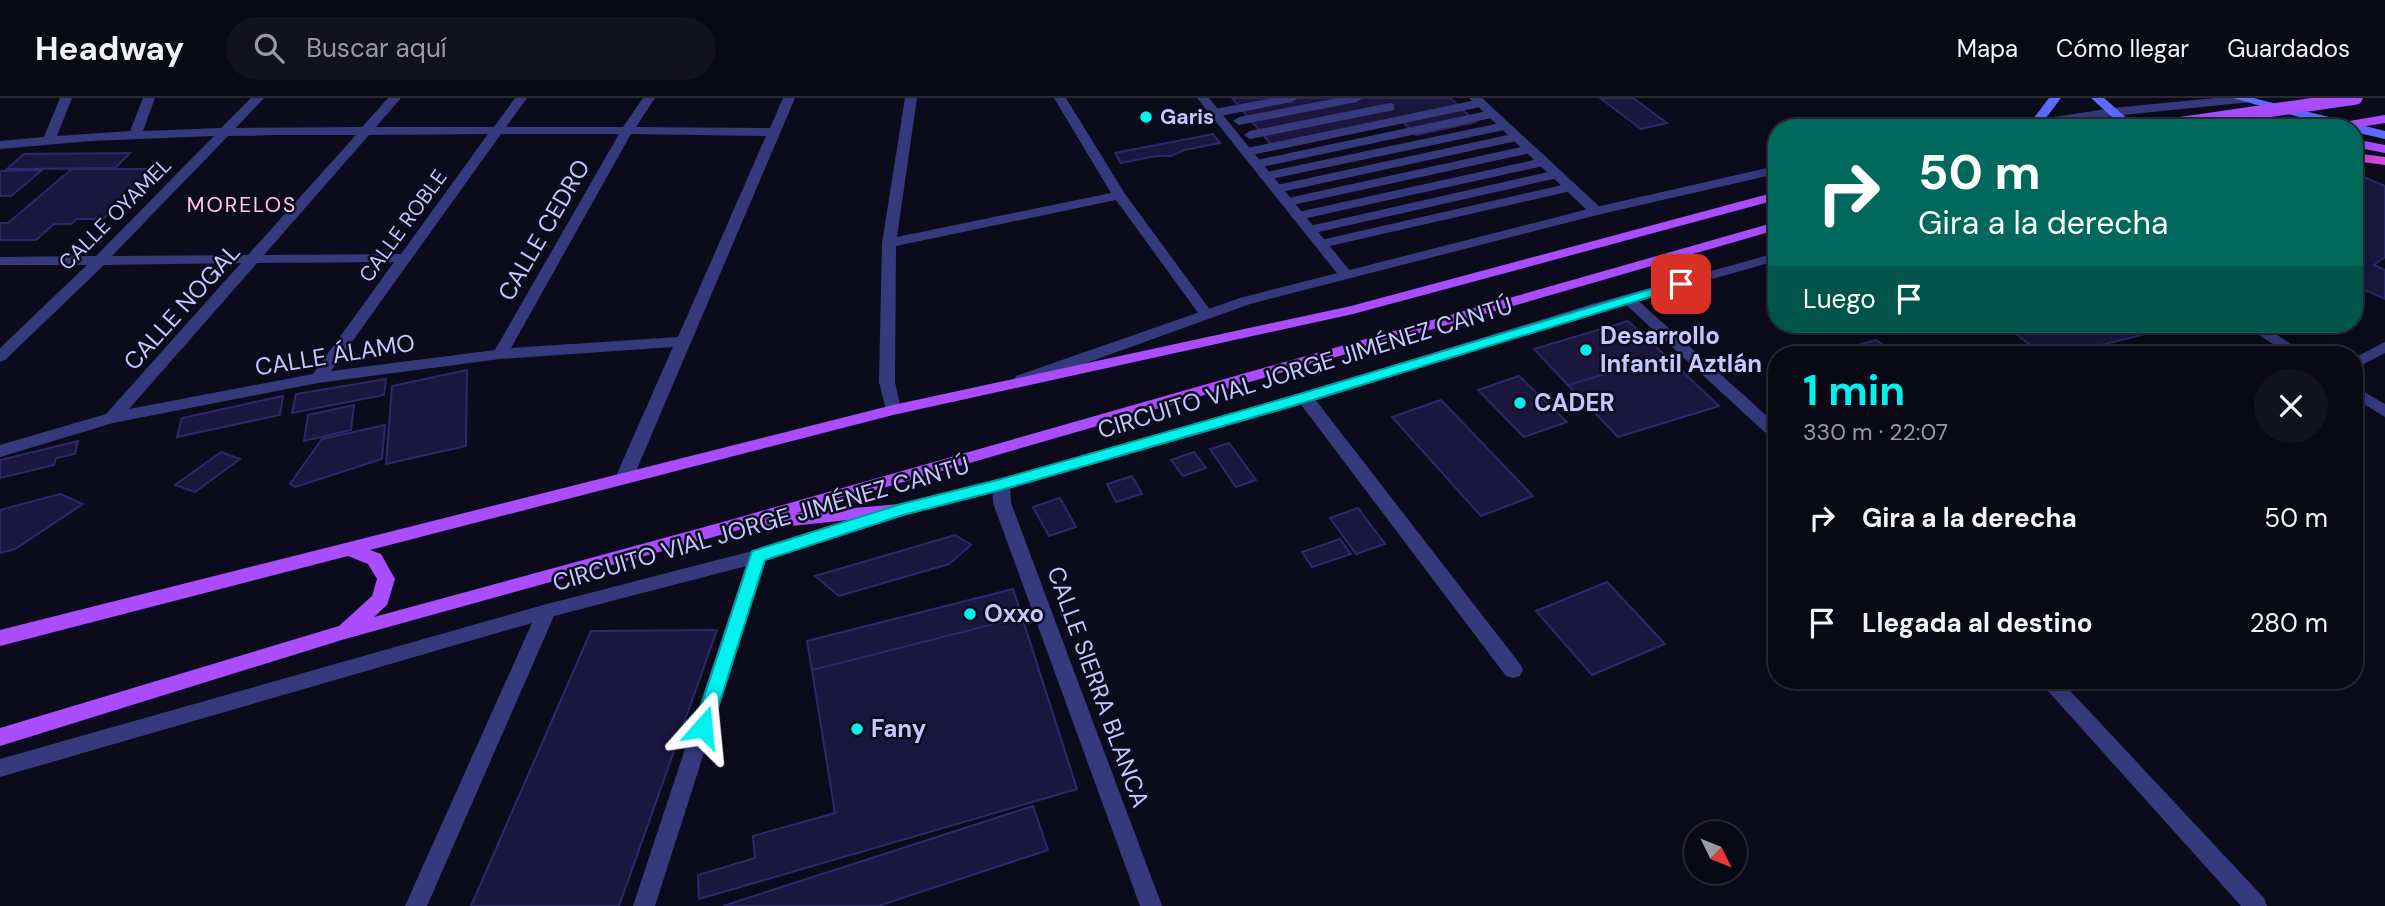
<!DOCTYPE html>
<html lang="es">
<meta charset="utf-8">
<style>
:root{--surface:#090815;--page:#12111e;--text:#f1f3f6;--muted:#999aa0;--line:#292934;--accent:#00f1ee}
body{margin:0;font-family:"DM Sans",sans-serif;background:var(--page);color:var(--text);height:100vh;display:flex;flex-direction:column;font-size:26px;white-space:nowrap}
*{box-sizing:border-box;margin:0}
p{font-size:23px;color:var(--muted)}
.icon{flex:none;width:38px;height:38px;fill:none;stroke:currentColor;stroke-width:2;stroke-linecap:round;stroke-linejoin:round}
.map{position:relative;flex:1;overflow:hidden}
.details{position:absolute;left:1768px;top:248px;width:595px;height:343px;display:flex;flex-direction:column;background:var(--surface);border-radius:28px;box-shadow:0 4px 18px #0003,0 0 0 2px var(--line)}
.details>*{flex:none}
.top-card{position:absolute;left:1768px;top:21px;width:595px;height:214px;border-radius:28px;box-shadow:0 4px 18px #0003,0 0 0 2px var(--line);background:#00695c;color:#fff;overflow:hidden}
.needle{width:46px;rotate:133deg}
.buttons{position:absolute;left:1684px;top:723px;display:grid;gap:14px}
.buttons a{display:grid;place-items:center;width:63px;height:63px;border-radius:50%;background:var(--surface);box-shadow:0 4px 18px #0003,0 0 0 2px var(--line);font-size:35px}
.pin{position:absolute;display:grid;place-items:center;width:60px;height:60px;color:#fff;margin:-30px;border-radius:14px;box-shadow:0 4px 10px #0006}
.me{position:absolute;width:77px;margin:-38px;rotate:18deg;stroke-linejoin:round;filter:drop-shadow(0 0 5px #0008)}
.turn{display:flex;align-items:center;gap:24px;height:147px;padding:0 35px;font-size:32px}
.turn .icon{width:91px;height:91px;stroke-width:2.5}
.turn b{display:block;font-size:49px;line-height:60px}
.then{display:flex;align-items:center;height:66px;padding:0 35px;background:#0003;gap:14px;font-size:26px}
.round{display:grid;place-items:center;flex:none;width:74px;height:74px;border-radius:37px;background:var(--page)}
.summary{display:flex;align-items:center;justify-content:space-between;height:119px;padding:0 35px}
h1{font-size:42px;font-weight:700;line-height:52px;color:var(--accent)}
ul{padding:0;list-style:none}
li{display:flex;align-items:center;gap:21px;height:105px;padding:0 35px}
li div{flex:1}
li b{display:block;font-size:26px}
li em{font-style:normal}
header{display:flex;align-items:center;gap:42px;box-sizing:border-box;height:98px;padding:0 35px;background:var(--surface);border-bottom:2px solid var(--line)}
header strong{font-size:33px}
nav{display:flex;gap:38px;margin-inline-start:auto;font-size:24px}
.search{width:490px;height:63px;background:var(--page);display:flex;align-items:center;gap:18px;box-sizing:border-box;padding:0 24px;border-radius:38px;color:var(--muted);font-size:26px}
.map>svg:first-child{display:block}
</style>
<header>
<strong>Headway</strong>
<div class="search"><svg class="icon" aria-label="search" viewBox="0 0 24 24"><circle cx="10" cy="10" r="6"/><path d="M15 15l6 6"/></svg>Buscar aquí</div>
<nav><a>Mapa</a><a>Cómo llegar</a><a>Guardados</a></nav>
</header>
<div class="map">
<svg width="2385" height="808" viewBox="0 0 2385 808">
<rect width="100%" height="100%" fill="#0c0b1c"/>
<path fill="#1a163d" stroke="#2e286a" stroke-width="2" d="M1232,0H1450L1476,24L1416,37L1403,24L1275,51Z
M1600,0H1633L1667,25L1641,31Z
M1213,36L1220,45L1184,52L1171,58H1156L1121,65L1115,55Z
M130,55L115,70L7,71L24,56Z
M72,71H157L151,76H162L147,90H136L103,121H77L71,126H54L36,142H0V125H8Z
M42,72L11,98H0V73Z
M2354,75L2385,88V159L2374,167L2385,172V201L2354,187Z
M1628,223L1666,258L1568,287L1534,251Z
M2003,226H2185L2061,257H2043Z
M1876,242L1896,257H1866L1854,248Z
M1917,247L1934,255L1938,254L1943,257H1916L1910,250Z
M1666,258L1719,308L1618,339L1568,287Z
M467,272L466,348L386,366L392,288Z
M1519,278L1567,324L1524,339L1478,292Z
M386,281L384,297L292,315L296,296Z
M283,298L280,317L177,339L182,320Z
M1441,302L1533,398L1481,418L1392,319Z
M354,307L351,332L304,343L308,317Z
M385,327L382,361L295,389L290,386L322,341Z
M78,343L75,356L56,360L54,367L0,380V362Z
M1229,345L1256,382L1236,389L1210,351Z
M221,354L240,361L195,394L175,387Z
M1194,354L1206,370L1183,378L1171,362Z
M1132,378L1142,396L1116,404L1107,386Z
M60,396L83,406L15,451L0,455V412Z
M1060,400L1076,429L1049,438L1033,409Z
M1358,410L1385,446L1356,456L1330,420Z
M955,437L971,447L949,466L839,498L815,478Z
M1340,441L1351,456L1312,469L1302,454Z
M1607,484L1665,546L1592,577L1536,513Z
M1013,491L1022,519L812,572L807,543Z
M1022,519L1077,691L699,801L698,777L755,760L753,738L835,715L812,572Z
M717,532L619,808H471L591,533Z
M1033,708L1048,752L878,808H723Z"/>
<g fill="none" stroke-linecap="round" stroke-linejoin="round">
<path fill="#353a7c" fill-rule="evenodd" d="M1273,0H1298L1292,4L1215,19L1209,15L1215,11Z
M1338,0H1363L1357,4L1239,27L1233,23L1239,19Z
M1481,1L1485,2V8L1247,58L1241,54L1247,50Z
M1390,5L1394,6V12L1250,41L1244,37L1250,33Z
M1492,12L1498,16L1496,19L1257,70L1251,66L1257,62Z
M1505,24L1509,25V31L1267,82L1260,78L1267,74Z
M1517,35L1521,36V42L1277,95L1270,91L1277,87Z
M1530,47L1536,51L1535,54L1288,108L1281,104L1288,100Z
M1543,60L1548,61V67L1298,122L1291,118L1298,114Z
M1557,72L1562,73V79L1310,136L1303,132L1310,128Z
M1571,85L1578,89L1576,92L1321,150L1314,146L1321,142Z"/>
<path fill="#353a7c" fill-rule="evenodd" d="M60,0H72L57,38L130,33L143,0H155L143,33L221,30L251,0H264L236,30L362,29L388,0H401L376,29H494L515,0H527L506,29H623L643,0H655L636,29L770,30L783,0H795L634,378L625,384L616,378L673,249L500,261L318,285L113,325L0,359V347L106,316L241,165L104,167L5,262L0,264V250L87,167H0V159L96,158L214,38L91,43L0,51V43L44,39ZM488,36L401,156L264,157L369,37ZM501,36H619L495,252L331,273ZM631,36L766,38L678,239L511,250ZM274,37H356L248,157L112,158L228,38ZM394,164L313,276L129,311L257,165Z
M905,0H917L897,139L1111,95L1054,0H1066L1125,96L1211,213L1213,216L1211,219H1201L1116,102L896,148L895,284L901,312L899,316H887L879,284L882,145Z
M1197,0H1209L1350,173L1352,176L1350,179H1340Z
M1469,0H1482L1601,110V116H1591Z
M1628,197L1633,198L1776,326V340L1770,339L1623,204L1621,201Z
M2243,226H2261L2307,257H2289Z
M2385,244V255L2354,271V260Z
M2354,288L2385,306V319L2354,300Z
M1305,295L1311,296L1520,566L1523,572L1520,578L1513,580L1506,578L1299,304L1297,300Z
M1001,381L1010,387L1011,405L1162,808H1140L993,405L992,387Z
M758,451L764,453L767,458L655,808H633L749,458L752,453Z
M2039,583H2061L2264,800L2267,808H2241Z"/>
<path fill="#353a7c" fill-rule="evenodd" d="M2215,0H2257L2251,4L2113,18L2034,30H2002L2008,26L2113,10Z
M1776,68V76L1597,117L1250,206L1028,286H1016L1014,282L1016,278L1240,200L1596,109Z
M1776,155V163L1602,212L1311,304L1001,393L903,418L758,465L554,518L427,808H405L532,525L0,679V661L547,506L756,452L900,406L1001,381L1299,296L1592,206Z"/>
<path fill="#5d6aff" fill-rule="evenodd" d="M2049,0H2061L2040,28H2032L2030,25Z
M2091,0H2104L2138,30H2124Z
M2233,0H2253L2385,33V41L2354,34V30H2337Z"/>
<path fill="#a94dff" fill-rule="evenodd" d="M2385,17V25L2354,30H2325L2331,26Z
M2354,41L2385,47V55L2354,49Z
M1776,94V102L1353,216L893,317L370,452L381,456L395,481L387,507L374,519L730,422L1776,124V132L796,415L900,406L906,408L909,412L906,416L772,430L764,425L345,541L0,648V630L339,528L372,498L377,481L368,466L348,458L0,548V532L893,307L1351,208Z"/>
<path fill="#d447d8" fill-rule="evenodd" d="M2354,55L2385,59V67L2354,63Z"/>
<path stroke="#a94dff" stroke-width="13" d="M2150,30L2356,0"/>
</g>
<path fill="#00f1ee" stroke="#009d9b" stroke-width="2" d="M1681,182L1688,186L1686,188L1296,307L1001,392L903,417L765,462L712,629L710,634L703,637L697,634L694,629L752,453L901,406L1001,381L1286,300Z"/>
<g fill="#00f1ee" stroke="#0c0b1c" stroke-width="2.5">
<circle cx="1146" cy="19" r="7"/>
<circle cx="1586" cy="252" r="7"/>
<circle cx="1520" cy="305" r="7"/>
<circle cx="970" cy="516" r="7"/>
<circle cx="857" cy="631" r="7"/>
</g>
<g text-anchor="middle" stroke-width="5" stroke-linejoin="round" paint-order="stroke">
<g font-size="21" font-weight="bold" fill="#c6c6ff" stroke="#0c0b1c" text-anchor="start">
<text x="1160" y="26">Garis</text>
</g>
<g font-size="21" letter-spacing="2" fill="#ffc8f1" stroke="#0c0b1c">
<text x="242" y="114">MORELOS</text>
</g>
<g font-size="21" fill="#c6c6ff" stroke="#0c0b1c">
<text transform="translate(115 116) rotate(-45)" y="7">CALLE OYAMEL</text>
<text transform="translate(403 128) rotate(-54)" y="7">CALLE ROBLE</text>
</g>
<g font-size="24" fill="#c6c6ff" stroke="#0c0b1c">
<text transform="translate(544 132) rotate(-60)" y="8">CALLE CEDRO</text>
<text transform="translate(182 209) rotate(-48)" y="8">CALLE NOGAL</text>
<text transform="translate(335 257) rotate(-9)" y="8">CALLE ÁLAMO</text>
<text transform="translate(1305 270) rotate(-17)" y="8">CIRCUITO VIAL JORGE JIMÉNEZ CANTÚ</text>
<text transform="translate(761 426) rotate(-16)" y="8">CIRCUITO VIAL JORGE JIMÉNEZ CANTÚ</text>
<text transform="translate(1098 589) rotate(70)" y="8">CALLE SIERRA BLANCA</text>
</g>
<g font-size="24" font-weight="bold" fill="#c6c6ff" stroke="#0c0b1c" text-anchor="start">
<text x="1600" y="246">Desarrollo<tspan x="1600" dy="28">Infantil Aztlán</tspan></text>
<text x="1534" y="313">CADER</text>
<text x="984" y="524">Oxxo</text>
<text x="871" y="639">Fany</text>
</g>
</g>
</svg>
<div class="buttons">
<a><svg class="needle" viewBox="-14 -14 28 28"><path d="M0-13l5 13h-10z" fill="#e53935"/><path d="M0 13l5-13h-10z" fill="#999aa0"/></svg></a>
</div>
<div class="pin" style="left:1681px;top:186px;background:#d93025"><svg class="icon" aria-label="arrive" viewBox="0 0 24 24"><path d="M6 21V4h12l-3 4 3 4H6"/></svg></div>
<svg class="me" style="left:703px;top:629px" viewBox="-20 -20 40 40"><path d="M0-17L14 15 0 8-14 15z" fill="#00f1ee" stroke="#fff" stroke-width="4"/></svg>
<div class="top-card">
<div class="turn"><svg class="icon" aria-label="right" viewBox="0 0 24 24"><path d="M7 20v-9h11M14 6l5 5-5 5"/></svg><div><b>50 m</b>Gira a la derecha</div></div>
<div class="then">Luego<svg class="icon" aria-label="arrive" viewBox="0 0 24 24"><path d="M6 21V4h12l-3 4 3 4H6"/></svg></div>
</div>
<section class="details">
<div class="summary"><div><h1>1 min</h1><p>330 m · 22:07</p></div><a class="round"><svg class="icon" aria-label="close" viewBox="0 0 24 24"><path d="M6 6l12 12M18 6L6 18"/></svg></a></div>
<ul>
<li><svg class="icon" aria-label="right" viewBox="0 0 24 24"><path d="M7 20v-9h11M14 6l5 5-5 5"/></svg><div><b>Gira a la derecha</b></div><em>50 m</em></li>
<li><svg class="icon" aria-label="arrive" viewBox="0 0 24 24"><path d="M6 21V4h12l-3 4 3 4H6"/></svg><div><b>Llegada al destino</b></div><em>280 m</em></li>
</ul>
</section>
</div>
